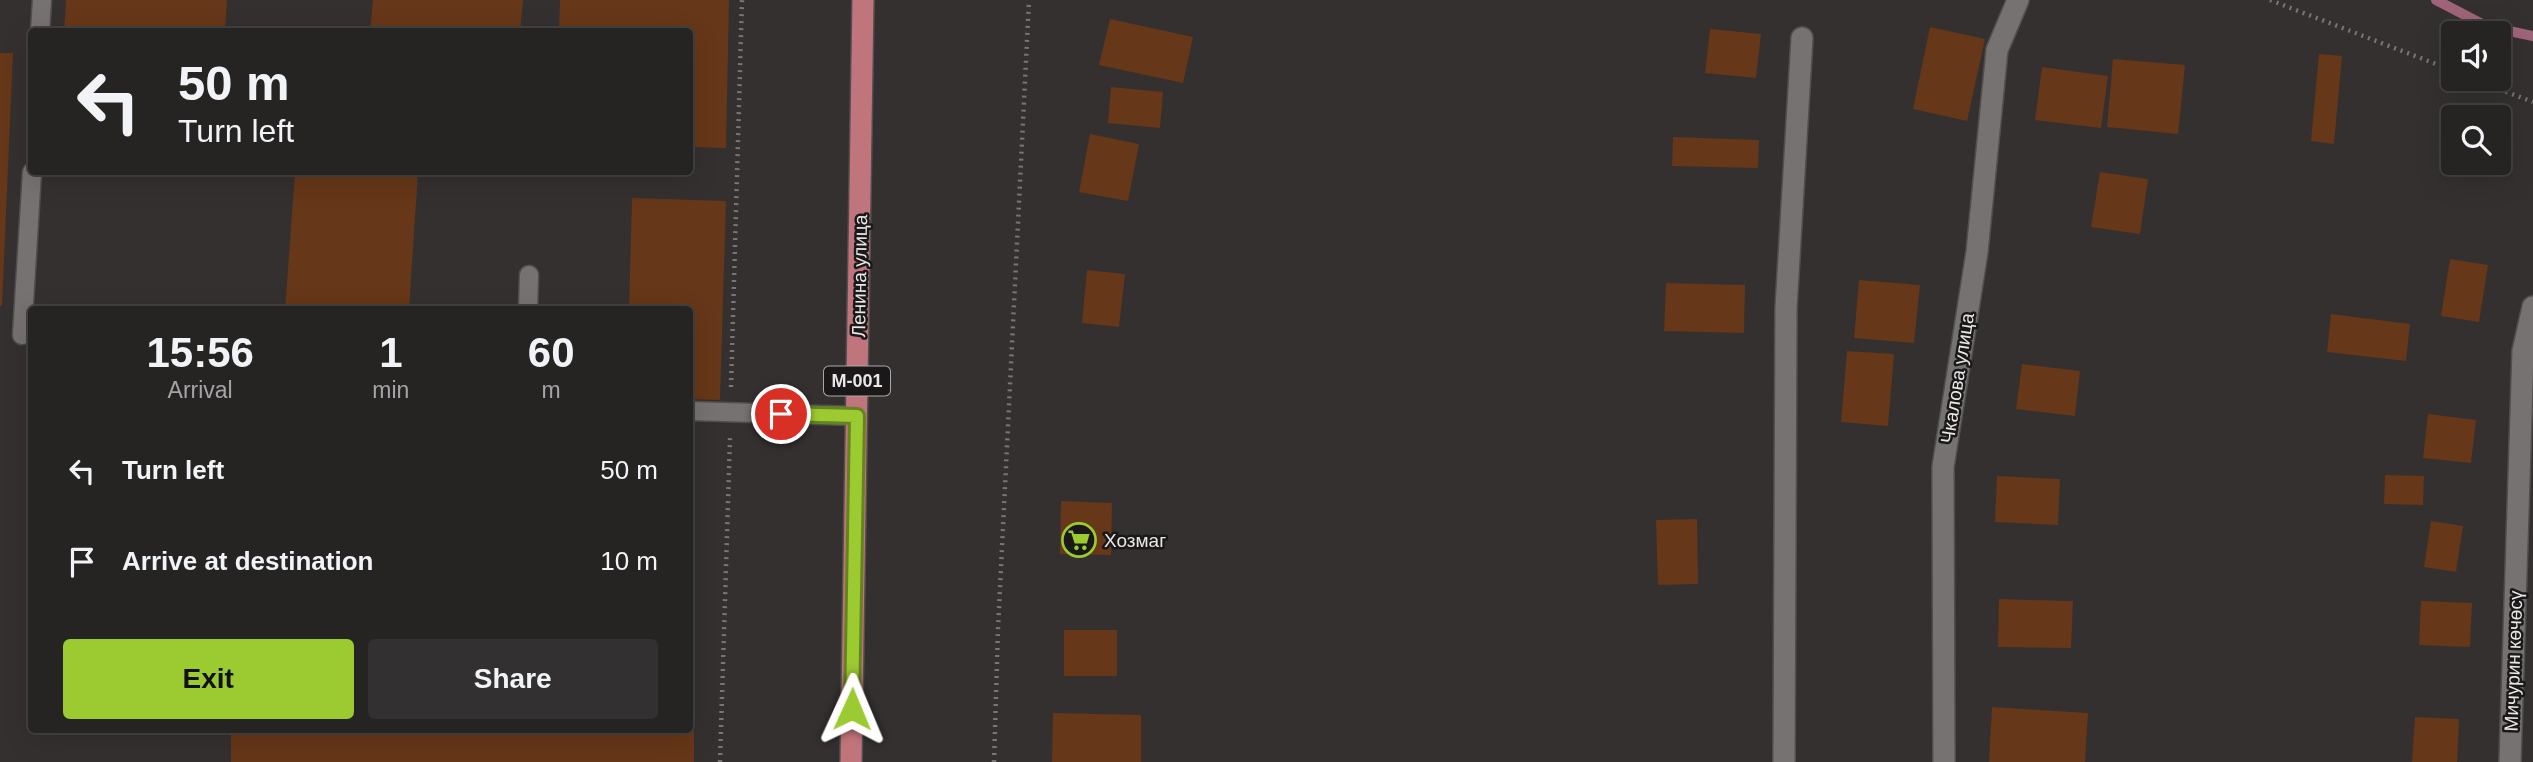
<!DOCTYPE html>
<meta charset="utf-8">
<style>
:root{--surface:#262423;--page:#323030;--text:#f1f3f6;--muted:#a4a4a6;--line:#424141;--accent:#9cca31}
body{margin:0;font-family:Arial,sans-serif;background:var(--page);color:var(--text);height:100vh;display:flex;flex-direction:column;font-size:26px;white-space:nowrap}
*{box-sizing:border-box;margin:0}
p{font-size:23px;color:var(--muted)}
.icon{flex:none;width:38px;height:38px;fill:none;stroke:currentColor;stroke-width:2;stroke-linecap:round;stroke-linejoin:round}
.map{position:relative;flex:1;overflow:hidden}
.drawer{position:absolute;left:28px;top:306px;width:665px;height:427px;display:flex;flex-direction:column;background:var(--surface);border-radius:7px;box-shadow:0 7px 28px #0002,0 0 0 2px var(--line)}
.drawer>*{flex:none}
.guide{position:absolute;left:28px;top:28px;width:665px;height:147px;border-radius:7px;box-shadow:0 7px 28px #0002,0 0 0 2px var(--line);background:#262423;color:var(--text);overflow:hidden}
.controls{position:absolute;left:2441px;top:21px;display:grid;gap:14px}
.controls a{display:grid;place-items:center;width:70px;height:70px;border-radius:7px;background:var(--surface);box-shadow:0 7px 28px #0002,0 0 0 2px var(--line);font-size:35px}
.pin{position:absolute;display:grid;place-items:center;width:60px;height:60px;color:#fff;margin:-30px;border:4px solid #fff;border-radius:50%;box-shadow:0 2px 7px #0007}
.me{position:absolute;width:77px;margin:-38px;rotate:1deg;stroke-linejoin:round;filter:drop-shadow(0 0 5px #0008)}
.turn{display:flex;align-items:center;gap:24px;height:147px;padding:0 35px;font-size:32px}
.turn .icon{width:91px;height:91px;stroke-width:2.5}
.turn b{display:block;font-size:49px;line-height:60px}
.eta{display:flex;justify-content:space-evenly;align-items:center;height:119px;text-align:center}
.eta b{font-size:42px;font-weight:700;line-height:49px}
.primary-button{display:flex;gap:14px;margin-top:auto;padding:14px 35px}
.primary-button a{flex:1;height:80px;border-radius:7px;background:var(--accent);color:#111;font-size:28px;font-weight:700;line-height:80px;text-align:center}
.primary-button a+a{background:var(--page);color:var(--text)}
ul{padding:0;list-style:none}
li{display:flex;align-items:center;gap:21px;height:91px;padding:0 35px}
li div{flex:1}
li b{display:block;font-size:26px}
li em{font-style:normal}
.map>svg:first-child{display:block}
</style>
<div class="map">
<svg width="2533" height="762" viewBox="0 0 2533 762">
<rect width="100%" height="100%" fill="#33302f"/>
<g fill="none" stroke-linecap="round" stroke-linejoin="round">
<path stroke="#9f647a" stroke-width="10" d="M2436,0L2486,26L2533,36"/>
</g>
<path fill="#663718" d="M66,0H227L225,32H64Z
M373,0H523L520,32H370Z
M560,0H729L726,148L690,147V32H559Z
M1110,19L1193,37L1183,83L1099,65Z
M1930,27L1985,39L1967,121L1913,109Z
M1710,29L1761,34L1756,78L1705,73Z
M0,53H13L2,306H0Z
M2319,54L2342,56L2334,144L2311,141Z
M2113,59L2185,65L2178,134L2107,127Z
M2042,67L2108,76L2101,128L2035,120Z
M1111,87L1163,92L1160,128L1108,123Z
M1090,134L1139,144L1128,201L1079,192Z
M1673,137L1759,140L1758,168L1672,166Z
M295,172H418L409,310H285Z
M2100,172L2148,179L2140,234L2091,227Z
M632,198L726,201L720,400L690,399V310H629Z
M2450,259L2488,265L2479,322L2441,316Z
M1087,270L1125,274L1119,327L1082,323Z
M1859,280L1920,285L1914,343L1854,338Z
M1666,283L1745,285L1744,333L1664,331Z
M2331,314L2410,324L2406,361L2327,352Z
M1847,351L1894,354L1888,426L1841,422Z
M2022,364L2080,371L2075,416L2016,409Z
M2428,414L2476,420L2471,463L2423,458Z
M2385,475L2424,476L2423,505L2384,504Z
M1997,476L2060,479L2058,525L1995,522Z
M1061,501L1112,503L1111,555L1060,554Z
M1697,519L1698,584L1658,585L1656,520Z
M2431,521L2463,526L2456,572L2424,567Z
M1999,599L2073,601L2071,648L1998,647Z
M2421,601L2472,603L2470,647L2419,645Z
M1064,630H1117V676H1064Z
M690,686H694V762H231V730H690Z
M1992,707L2088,713L2085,762H1989Z
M1053,713L1141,715V762H1052Z
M2415,717L2459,719L2457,762H2412Z"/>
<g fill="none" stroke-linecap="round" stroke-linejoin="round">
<g stroke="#514e4d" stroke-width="21">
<path id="lane" d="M40,32L42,0
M528,310L529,275
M22,335L32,172
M690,411L857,416"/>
</g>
<g stroke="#514e4d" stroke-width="24">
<path id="street" d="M2533,307L2523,351L2533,352
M1784,762L1786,308L1802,38
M1944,762L1943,467L1977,252L1997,50L2018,0
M2510,762L2523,351"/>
</g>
<g stroke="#514e4d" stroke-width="24">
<path id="primary" d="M851,762L863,0"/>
</g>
<path stroke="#787574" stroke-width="4.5" stroke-dasharray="2 5" stroke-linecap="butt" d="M2270,0L2454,71
M2473,79L2533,102
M731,387L742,0
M720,762L730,438
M994,762L998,629L1029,0"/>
<use href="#lane" stroke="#767271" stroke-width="18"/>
<use href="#street" stroke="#767271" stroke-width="21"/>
<use href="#primary" stroke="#c0747b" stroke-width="21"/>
</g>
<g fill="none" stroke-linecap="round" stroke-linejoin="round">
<g stroke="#658320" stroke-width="18">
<path id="route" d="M781,414L857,416L852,709"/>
</g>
<use href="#route" stroke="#9cca31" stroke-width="12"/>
</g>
<defs>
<g id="supermarket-ring" transform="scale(1.75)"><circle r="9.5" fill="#1a1818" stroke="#9cca31" stroke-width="1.5"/><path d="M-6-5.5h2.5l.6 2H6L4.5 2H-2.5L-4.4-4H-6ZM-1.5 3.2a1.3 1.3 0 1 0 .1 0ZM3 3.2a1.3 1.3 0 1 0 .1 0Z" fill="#9cca31"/></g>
</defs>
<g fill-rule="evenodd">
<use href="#supermarket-ring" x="1079" y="540"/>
</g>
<g text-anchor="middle" stroke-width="5" stroke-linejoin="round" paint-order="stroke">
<rect fill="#1a1818" stroke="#aba8a8" stroke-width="2" x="824" y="366.5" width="66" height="29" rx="5"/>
<g font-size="18" font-weight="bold" fill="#e9e6e6">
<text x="857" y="387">М-001</text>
</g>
<g font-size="19" fill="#e9e6e6" stroke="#1a1818">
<text transform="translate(859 276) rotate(-89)" y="7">Ленина улица</text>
<text transform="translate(1957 378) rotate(-81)" y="7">Чкалова улица</text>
<text transform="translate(2513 661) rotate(-88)" y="7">Мичурин көчөсү</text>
</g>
<g font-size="19" fill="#e9e6e6" stroke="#1a1818" text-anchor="start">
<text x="1104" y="547">Хозмаг</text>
</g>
</g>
</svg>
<div class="controls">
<a><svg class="icon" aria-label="sound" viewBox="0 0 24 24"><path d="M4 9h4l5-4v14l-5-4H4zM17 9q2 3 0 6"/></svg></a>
<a><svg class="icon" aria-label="search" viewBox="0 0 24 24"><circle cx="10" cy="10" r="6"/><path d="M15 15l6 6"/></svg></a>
</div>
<div class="pin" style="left:781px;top:414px;background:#d93025"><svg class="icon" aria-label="arrive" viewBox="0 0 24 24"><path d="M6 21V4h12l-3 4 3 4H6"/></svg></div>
<svg class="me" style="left:852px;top:709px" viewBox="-20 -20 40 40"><path d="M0-17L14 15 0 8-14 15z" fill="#9cca31" stroke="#fff" stroke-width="4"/></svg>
<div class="guide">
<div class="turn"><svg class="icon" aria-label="left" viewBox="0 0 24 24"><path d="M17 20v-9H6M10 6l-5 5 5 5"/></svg><div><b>50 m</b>Turn left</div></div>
</div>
<section class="drawer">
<div class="eta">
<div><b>15:56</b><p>Arrival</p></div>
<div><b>1</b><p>min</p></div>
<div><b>60</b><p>m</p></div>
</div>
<ul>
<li><svg class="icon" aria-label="left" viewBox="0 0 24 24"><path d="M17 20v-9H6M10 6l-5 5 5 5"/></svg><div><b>Turn left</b></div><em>50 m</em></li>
<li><svg class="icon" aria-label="arrive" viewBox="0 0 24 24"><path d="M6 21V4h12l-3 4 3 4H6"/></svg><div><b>Arrive at destination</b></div><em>10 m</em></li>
</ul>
<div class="primary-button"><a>Exit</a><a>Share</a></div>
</section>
</div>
